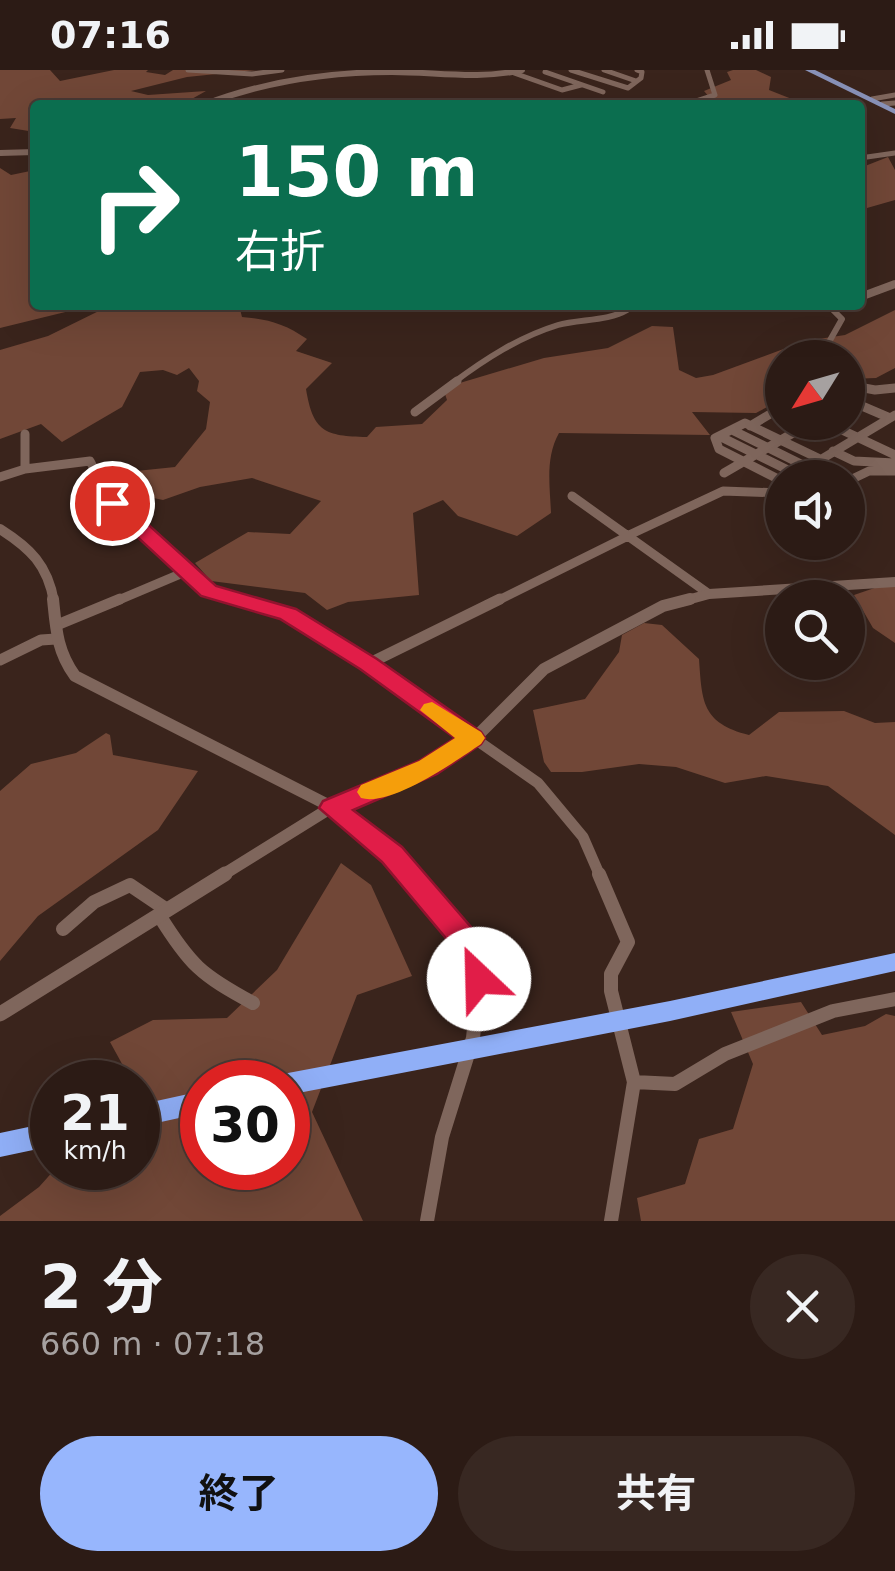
<!DOCTYPE html>
<html lang="ja">
<meta charset="utf-8">
<style>
:root{--surface:#2c1b15;--page:#382822;--text:#f1f3f6;--muted:#a6a1a0;--line:#483934;--accent:#97b6fd}
body{margin:0;font-family:"DejaVu Sans","Noto Sans JP",sans-serif;background:var(--page);color:var(--text);height:100vh;display:flex;flex-direction:column;font-size:38px;white-space:nowrap}
*{box-sizing:border-box;margin:0}
p{font-size:32px;color:var(--muted)}
.icon{flex:none;width:55px;height:55px;fill:none;stroke:currentColor;stroke-width:2;stroke-linecap:round;stroke-linejoin:round}
.map{position:relative;height:1151px;overflow:hidden}
.sheet{display:flex;flex-direction:column;background:var(--surface);flex:1}
.sheet>*{flex:none}
.banner{position:absolute;left:30px;top:30px;width:835px;height:210px;border-radius:10px;box-shadow:0 10px 40px #0002,0 0 0 2px var(--line);background:#0b6e4f;color:#fff;overflow:hidden}
.needle{width:65px;rotate:233deg}
.buttons{position:absolute;left:765px;top:270px;display:grid;gap:20px}
.buttons a{display:grid;place-items:center;width:100px;height:100px;border-radius:50%;background:var(--surface);box-shadow:0 10px 40px #0002,0 0 0 2px var(--line);font-size:50px}
.speed{position:absolute;left:30px;top:990px;display:flex;gap:20px;font-size:50px;font-weight:700;text-align:center}
.speed>*{display:grid;place-content:center;width:130px;height:130px;border-radius:50%;background:var(--surface);box-shadow:0 10px 40px #0002,0 0 0 2px var(--line);line-height:1}
.speed small{font-size:25px;font-weight:400}
.speed .limit{border:15px solid #d22;background:#fff;color:#111}
.pin{position:absolute;display:grid;place-items:center;width:85px;height:85px;color:#fff;margin:-42px;border:5px solid #fff;border-radius:50%;box-shadow:0 2px 10px #0007}
.me{position:absolute;width:110px;margin:-55px;rotate:336deg;stroke-linejoin:round;filter:drop-shadow(0 0 8px #0008)}
.turn{display:flex;align-items:center;gap:35px;height:210px;padding:0 40px;font-size:45px}
.turn .icon{width:130px;height:130px;stroke-width:2.5}
.turn b{display:block;font-size:70px;line-height:85px}
.round{display:grid;place-items:center;flex:none;width:105px;height:105px;border-radius:52px;background:var(--page)}
.overview{display:flex;align-items:center;justify-content:space-between;height:170px;padding:0 40px}
h1{font-size:60px;font-weight:700;line-height:75px}
.button{display:flex;gap:20px;margin-top:auto;padding:20px 40px}
.button a{flex:1;height:115px;border-radius:60px;background:var(--accent);color:#111;font-size:40px;font-weight:700;line-height:115px;text-align:center}
.button a+a{background:var(--page);color:var(--text)}
.status{display:flex;justify-content:space-between;align-items:center;height:70px;padding:0 50px;background:var(--surface);direction:ltr}
.status svg{height:28px;fill:currentColor}
.map>svg:first-child{display:block}
</style>
<div class="status"><b>07:16</b><svg viewBox="0 0 49 12"><path d="M0 12V9h3v3zM5 12V6h3v6zM10 12V3h3v9zM15 12V0h3v12zM26 1h20v11H26zM47 4h2v5h-2z"/></svg></div>
<div class="map">
<svg width="895" height="1151" viewBox="0 0 895 1151">
<rect width="100%" height="100%" fill="#3a241c"/>
<path fill="#714737" fill-rule="evenodd" d="M0,0H50L60,11L114,0H148L146,2L165,5L173,0H257L187,7L131,21L148,25L206,21L181,35H35V62L10,58L16,48L0,49Z
M733,0H756L771,7L769,20L807,35H716L704,21L731,10L727,2Z
M888,87L895,100V130L860,140V98Z
M0,98L11,105L35,100V235H94L0,258Z
M111,235H239L242,247C269,249 285,254 307,269L296,281L332,293L306,319C313,362 325,366 367,367L376,357L422,354L447,330L443,318L544,288L608,278L652,256L673,257L679,300L696,308L713,305L805,271L845,265L895,240V298L876,308L848,309V288H782V329L756,343L692,342L710,365L559,363C545,388 550,416 551,443L517,466L458,446L443,430L413,443L419,525L348,532L327,540L305,523L211,511L195,493L248,462L290,464L321,431L252,408L200,417L163,430L144,426L117,403L175,397L206,359L210,332L197,321L199,311L189,298L177,305L163,300L140,302L122,337L62,372L41,354L0,369V280L48,266Z
M892,512L895,513V573L873,558L854,525Z
M644,553L662,555L699,589C702,632 702,653 749,665L779,642L844,641L875,653L895,652V765L828,716L766,706L725,713L676,697L639,694L582,702H551L544,692L533,640L585,629L619,582L622,565Z
M106,663L110,665L113,685L198,701L158,760L38,846L0,891V721L31,694L76,683Z
M341,793L371,815L412,906L357,925L312,1042L363,1151H0V1146L39,1117L56,1098H138V1012H132L110,972L153,950L227,948L277,900ZM202,1012H288V1098H202Z
M801,932L822,965L865,956L886,944L895,946V1151H641L637,1128L685,1114L699,1069L733,1059L753,994L731,942Z"/>
<g fill="none" stroke-linecap="round" stroke-linejoin="round">
<path stroke="#7f665c" stroke-width="5" d="M188,0L252,4L282,0
M571,0L628,18L641,8L642,2L637,0
M604,0L636,11
M545,2L603,22
M514,3L562,20L581,15
M872,29L895,25
M882,34L895,33
M684,35L715,25L707,0
M860,88L895,83"/>
<path stroke="#7f665c" stroke-width="6" d="M829,236L842,249L829,272
M453,313C485,289 519,267 558,255C579,249 609,251 627,240L625,235"/>
<path stroke="#7f665c" stroke-width="9" d="M848,315L875,320L895,318
M848,330L890,348
M415,342L457,311
M825,352L895,385
M750,356L782,337
M732,360L807,397
M25,364V399
M719,366L796,404
M833,381L854,391L895,393
M724,403L812,352
M0,407L25,399L90,391L112,433L209,521L245,532
M790,408L895,345
M782,411L719,379L715,368L745,353L820,389
M848,411L869,401H895
M572,426L709,524
M627,466L723,421L782,423
M114,532L185,502
M495,532L628,466"/>
<path stroke="#7f665c" stroke-width="11" d="M237,529L288,544L368,594L538,713L583,767L600,806
M57,555L120,529
M0,590L41,570L56,569
M368,594L500,529
M332,737L412,806"/>
<path stroke="#7f665c" stroke-width="14" d="M409,804L460,864L479,910L473,968L442,1067L427,1151
M599,804L628,872L611,904V921L634,1012L611,1151
M159,845C190,895 201,905 253,933
M63,859L94,832L130,815L167,840
M634,1012L675,1014L725,984L833,941L895,929"/>
<path stroke="#7f665c" stroke-width="6" d="M203,35C263,12 327,2 392,2C436,2 478,10 522,0
M0,83L35,82"/>
<path stroke="#7f665c" stroke-width="8" d="M860,227L895,214
M768,235H833"/>
<path stroke="#7f665c" stroke-width="10" d="M0,459C30,478 48,495 54,532
M680,532L709,524L895,512"/>
<path stroke="#7f665c" stroke-width="12" d="M53,529C56,559 57,581 75,606L332,737
M221,806L332,737L428,697L478,665L544,599L663,536L690,529"/>
<path stroke="#7f665c" stroke-width="15" d="M0,944L225,804"/>
<path fill="#8992b9" fill-rule="evenodd" d="M805,0H815L895,39V44Z"/>
<path fill="#90aff7" fill-rule="evenodd" d="M895,883V901L670,951L288,1025V1012H276L279,1006L288,1003L670,931Z
M202,1021V1043L138,1057V1035Z
M52,1052V1076L0,1087V1063Z"/>
</g>
<path fill="#e11d48" stroke="#92132f" stroke-width="2.5" d="M112,427L120,429L216,516L296,539L377,589L481,662L485,668L481,674L437,704L353,740L402,777L477,864L494,909L489,918L479,922L469,918L454,878L382,792L319,738L323,731L419,691L455,668L360,599L280,549L201,526L105,437L103,433Z"/>
<path fill="#f59e0b" d="M432,632L481,662L485,668L481,674C456,691 391,737 361,728L357,722L361,715L419,691L455,668L420,640L424,634Z"/>
</svg>
<div class="buttons">
<a><svg class="needle" viewBox="-14 -14 28 28"><path d="M0-13l5 13h-10z" fill="#e53935"/><path d="M0 13l5-13h-10z" fill="#a6a1a0"/></svg></a>
<a><svg class="icon" aria-label="sound" viewBox="0 0 24 24"><path d="M4 9h4l5-4v14l-5-4H4zM17 9q2 3 0 6"/></svg></a>
<a><svg class="icon" aria-label="search" viewBox="0 0 24 24"><circle cx="10" cy="10" r="6"/><path d="M15 15l6 6"/></svg></a>
</div>
<div class="speed"><div>21<small>km/h</small></div><div class="limit">30</div></div>
<div class="pin" style="left:112px;top:433px;background:#d93025"><svg class="icon" aria-label="arrive" viewBox="0 0 24 24"><path d="M6 21V4h12l-3 4 3 4H6"/></svg></div>
<svg class="me" style="left:479px;top:909px" viewBox="-20 -20 40 40"><circle r="19" fill="#fff"/><path d="M0-13L10 11 0 6-10 11z" fill="#e11d48"/></svg>
<div class="banner">
<div class="turn"><svg class="icon" aria-label="right" viewBox="0 0 24 24"><path d="M7 20v-9h11M14 6l5 5-5 5"/></svg><div><b>150 m</b>右折</div></div>
</div>
</div>
<section class="sheet">
<div class="overview"><div><h1>2 分</h1><p>660 m · 07:18</p></div><a class="round"><svg class="icon" aria-label="close" viewBox="0 0 24 24"><path d="M6 6l12 12M18 6L6 18"/></svg></a></div>
<div class="button"><a>終了</a><a>共有</a></div>
</section>
